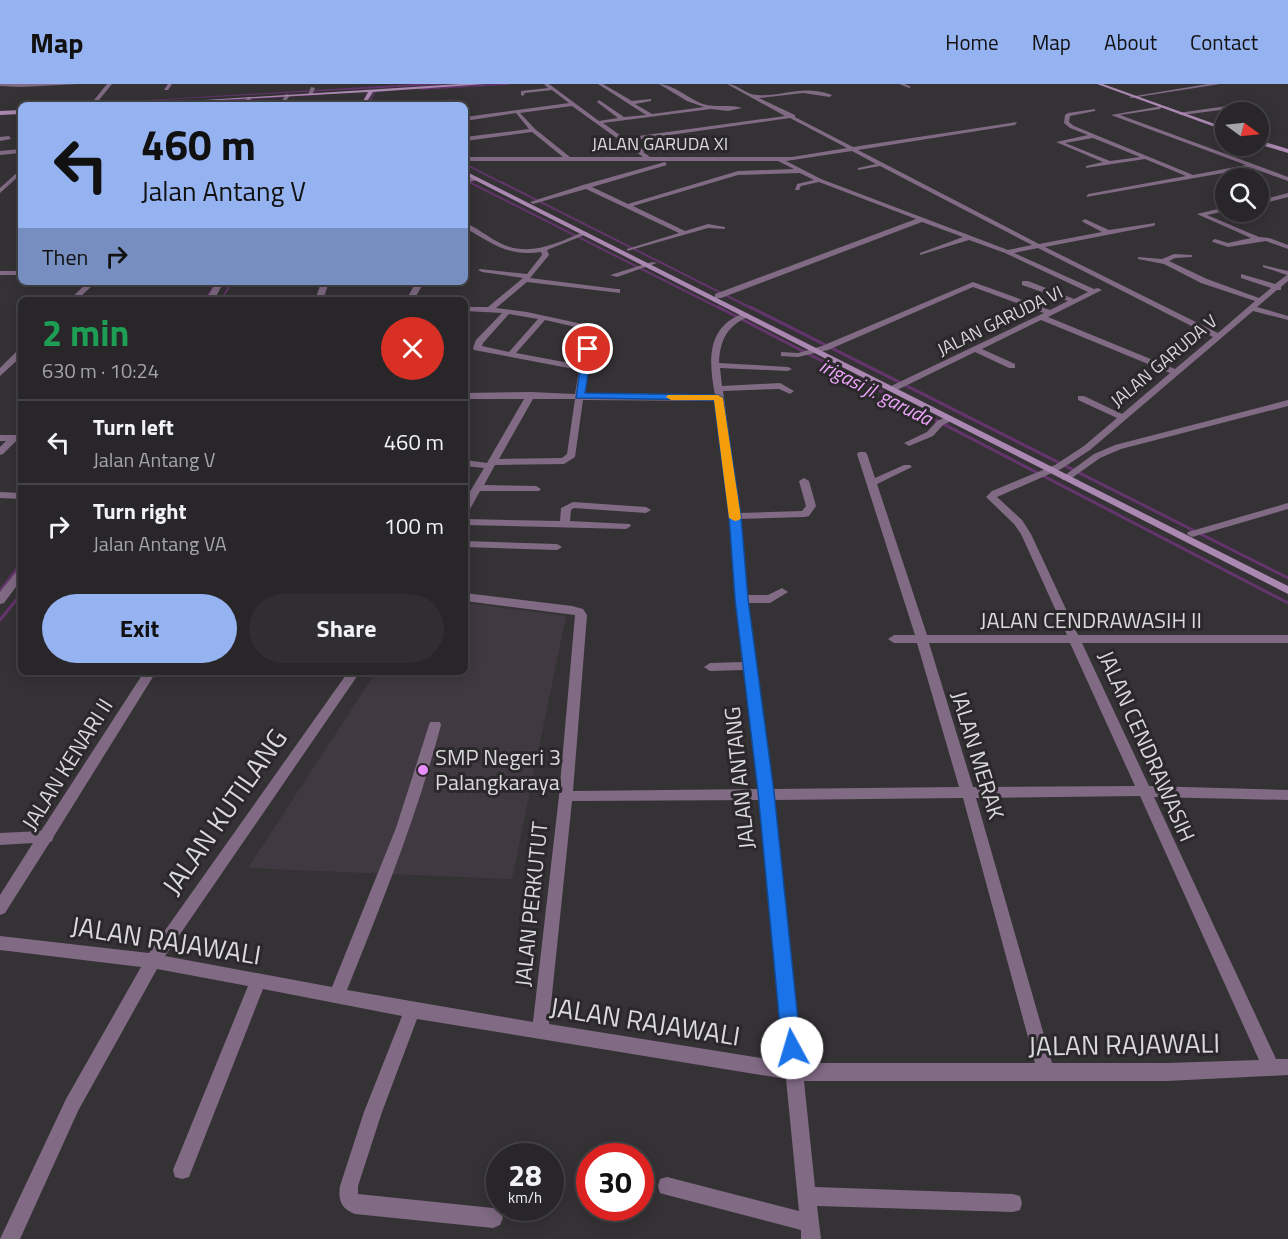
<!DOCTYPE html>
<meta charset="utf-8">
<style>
:root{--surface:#282628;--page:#302e30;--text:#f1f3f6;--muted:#a5a5a8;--line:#444345;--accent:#95b2f1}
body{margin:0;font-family:"Titillium Web",sans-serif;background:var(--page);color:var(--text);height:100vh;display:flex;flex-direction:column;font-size:22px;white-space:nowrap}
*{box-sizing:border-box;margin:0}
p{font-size:20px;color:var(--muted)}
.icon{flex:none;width:33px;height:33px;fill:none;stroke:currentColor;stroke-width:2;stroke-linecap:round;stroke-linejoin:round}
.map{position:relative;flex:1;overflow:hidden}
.drawer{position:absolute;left:18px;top:213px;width:450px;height:378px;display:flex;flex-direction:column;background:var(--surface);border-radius:9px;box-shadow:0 3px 15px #0003,0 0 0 2px var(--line)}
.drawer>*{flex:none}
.top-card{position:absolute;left:18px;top:18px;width:450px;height:183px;border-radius:9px;box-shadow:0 3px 15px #0003,0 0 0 2px var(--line);background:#95b2f1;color:#111;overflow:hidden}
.needle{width:39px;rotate:105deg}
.buttons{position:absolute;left:1215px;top:18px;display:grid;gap:12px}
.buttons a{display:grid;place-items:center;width:54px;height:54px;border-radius:50%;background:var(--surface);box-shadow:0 3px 15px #0003,0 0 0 2px var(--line);font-size:30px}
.speed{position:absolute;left:486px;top:1059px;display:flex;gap:12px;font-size:30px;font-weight:700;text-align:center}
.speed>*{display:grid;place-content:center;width:78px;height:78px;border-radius:50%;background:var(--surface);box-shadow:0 3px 15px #0003,0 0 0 2px var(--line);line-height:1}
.speed small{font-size:15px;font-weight:400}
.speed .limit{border:9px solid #d22;background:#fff;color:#111}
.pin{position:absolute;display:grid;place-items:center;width:51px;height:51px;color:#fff;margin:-26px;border:3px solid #fff;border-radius:50%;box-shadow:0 2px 6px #0007}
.me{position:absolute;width:66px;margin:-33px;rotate:354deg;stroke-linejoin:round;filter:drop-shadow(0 0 4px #0008)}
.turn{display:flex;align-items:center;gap:21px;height:126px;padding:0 24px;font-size:27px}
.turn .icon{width:78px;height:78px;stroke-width:2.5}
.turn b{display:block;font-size:42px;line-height:51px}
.then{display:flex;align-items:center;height:57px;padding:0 24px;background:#0003;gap:12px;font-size:22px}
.round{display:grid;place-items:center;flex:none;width:63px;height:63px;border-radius:32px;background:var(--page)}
.headline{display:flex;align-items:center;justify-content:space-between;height:102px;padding:0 24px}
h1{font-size:36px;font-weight:700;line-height:45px;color:#1e9e55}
.button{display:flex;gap:12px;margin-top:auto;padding:12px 24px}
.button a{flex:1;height:69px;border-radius:36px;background:var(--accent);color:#111;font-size:24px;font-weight:700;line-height:69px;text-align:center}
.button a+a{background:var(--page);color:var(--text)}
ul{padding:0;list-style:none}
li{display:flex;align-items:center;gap:18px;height:84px;padding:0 24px;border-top:2px solid var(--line)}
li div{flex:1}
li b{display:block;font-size:22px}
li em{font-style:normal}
header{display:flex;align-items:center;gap:36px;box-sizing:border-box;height:84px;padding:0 30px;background:var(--accent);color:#111}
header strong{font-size:28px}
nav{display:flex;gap:33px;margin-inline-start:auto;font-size:21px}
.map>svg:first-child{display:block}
</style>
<header>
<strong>Map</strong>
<nav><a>Home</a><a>Map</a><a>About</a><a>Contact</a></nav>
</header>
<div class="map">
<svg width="1288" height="1155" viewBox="0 0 1288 1155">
<rect width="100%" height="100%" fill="#353235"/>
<path fill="#403941" d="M465,519L566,532L512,795L248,784L376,588H465Z"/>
<path fill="#64346d" d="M415,0H453L65,21Z"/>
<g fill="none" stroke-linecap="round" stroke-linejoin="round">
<path stroke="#64346d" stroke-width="1.5" d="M420,5L509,0
M149,21L322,10
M368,21L375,7
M412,21L451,16
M465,80L504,100
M465,96L472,100"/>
<path stroke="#64346d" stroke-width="2" d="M469,98L721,225
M501,98L753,225
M205,216L217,198
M221,216L232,198"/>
<path stroke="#64346d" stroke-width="3" d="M718,223L1288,519
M750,223L1288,494
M0,507L21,480
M0,536L21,510"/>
<path fill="#806a84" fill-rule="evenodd" d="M0,0H78L21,3L0,2Z
M107,0H112L95,21H90Z
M168,0H172L168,6H164Z
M544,0H549L599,37L618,34L597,18L599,16L624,33L646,31L598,0H603L632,17L651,15V17L635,20L652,30L704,23L687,17L659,0C673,0 689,15 703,20C716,24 730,20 742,24L728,27L711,25L603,39L624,54L785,32L727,0C738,0 746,11 757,11C785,13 800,0 832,11L830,13L803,9L759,14L795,31V33L853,63L1017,38L1015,41L858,66L1039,160L1102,148L1083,138L1082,137L1085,135L1109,146L1155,139V141L1153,142L1045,163L1218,249L1255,217L1201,199L1164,180L1138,175V173L1162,175L1174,170L1192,171V173L1175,174L1169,177L1207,195L1259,214L1271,204L1241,194V190L1275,200L1287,191L1263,183V181L1288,187V197L1281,203V206H1277L1257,223L1288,232V236L1253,227L1090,366L1061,385L997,413L1022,436L1031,450L1078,551H1288V559H1082L1149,702L1288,706V716L1154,713L1276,975H1288V991L1167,997H804L815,1103L1013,1110L1020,1112L1022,1119L1020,1126L1013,1128L817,1122L821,1155H801V1146L667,1111L660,1109L658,1102L660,1095L667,1093L799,1127L786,995L417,935L382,1028L358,1102V1110L493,1124L500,1127L503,1134L500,1141L493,1144L355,1130C341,1125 338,1116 340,1102L364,1028L402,932L263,905L189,1093L182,1095L175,1093L173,1086L248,902L157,885L78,1027L20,1155H0L66,1015L141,883L0,866V852L149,869L348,588H360L165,872L332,903L396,744L429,641L430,638H440L441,641C417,732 382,819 347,906L533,938L559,712L575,531L465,517V509L572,522L583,525L587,531L573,707L759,705L744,586L710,587L704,583L710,579L743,578L735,515L730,432L715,317L583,316L575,373L564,380L495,381L484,401L536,402L541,405L539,407H480L469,427L465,428V416L484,384L465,382V376L487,379L524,315H465V309L531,308L575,310L579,286L474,266L473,264L476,256L502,229L465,227V223H488L523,194L482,188L478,186L480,185L527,190L542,171L541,168C508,173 492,159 465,144V139C478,144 489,154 502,160C529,173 558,159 583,148H587V150L547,166L549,171L530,194L617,205H620V209L527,198L496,224L527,228L596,243L584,310L715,311C709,279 705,242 745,229H748V233C727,242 720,256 719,279L788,283L792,285L788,287L720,284L722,302L780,299L794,307L790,310L779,305L723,307L740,429L802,427L806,422L799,397L804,394L809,397L816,422L809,432L805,433L740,435L746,511H768L782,504L788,508L770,519H747L772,705L959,703L917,559H894L888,555L894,551H915L857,370L859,368H865L867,370L875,394L904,381H910L912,383L877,400L927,551H1067L1021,450L1014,440L986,413L992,407L1055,381L1084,362L1117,334L1078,316V312H1084L1122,330L1170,289L1041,236L982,265L1015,280V284H1009L975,268L895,307H889V303L1044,229L973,203L828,266L798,273L781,272V268L798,269L822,262L973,198L1050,226L1068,217L1022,201V197H1028L1074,215L1088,208L1005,169L969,156L920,171V169L963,153L922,138L721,214H715V210L916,135L819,98L801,102L799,106H795L797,100L814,96L800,89L738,91L633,122L685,147L708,140L725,143V145L708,144L627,167V165L679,149L586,105L533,120L530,118L583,101L665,78L667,81L592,103L628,120L738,87L794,85L778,77H465V73H563L532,48L465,57V53L529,45L516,29L465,37V33L569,19L552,6L525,9L523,12L521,11V7L548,4ZM572,22L643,73H570L535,45L520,29ZM790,34L847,64L792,73H650L643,68L670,62L667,60L639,65L627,57ZM852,67L876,80L858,84V86L880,82L1032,161L1008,166L821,95L786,77ZM1038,164L1213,253L1175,285L1048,233L1102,206L1098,204L1094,205L1014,169ZM509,230L538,235L509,268L482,262L483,259ZM545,236L589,246L580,281L516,269ZM533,315H575L567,370L562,374L499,375ZM929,559H1070L1135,702L973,703ZM1140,712L1259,976L1167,979H1052L976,714ZM963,714L1035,979H802L774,716ZM760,716L785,978L549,940L572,717Z
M899,0H905L911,3L909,4Z
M1208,0H1220L1131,14L1129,13Z
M311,3L315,4L312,11H308Z
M286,10L290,11L284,20H280Z
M248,13L252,14L246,21H241Z
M452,16L454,18L420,21L422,20Z
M1162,22L1160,25L1120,31L1288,93V97L1252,84L1086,113L1088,110L1186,92L1145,75L1086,84V82L1103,78L1056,58L1088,51L1070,44L1064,39L1065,31L1068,29L1095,25V27L1070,32L1069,38L1074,42L1193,91L1246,81L1111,31ZM1093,54L1140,73L1110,77L1065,59Z
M1227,22L1229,25L1181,31L1178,29Z
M9,52L11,55L0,57V53Z
M21,85V90L0,109V104Z
M476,93L478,96L465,99V95Z
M1288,109V113L1258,121V117Z
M1226,123V127L1207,131L1259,153L1269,154L1288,161V165L1266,157L1228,163L1213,158L1212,157L1215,155L1228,159L1251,154L1197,130Z
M652,178L657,179L617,193L610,191Z
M0,187H21V191H0Z
M465,190H469V194H465Z
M88,198H96L77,216H69Z
M329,198L323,216H315L320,202L270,203L266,201L270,199Z
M416,198H424L414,216H406Z
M18,266H21V273L0,292V284Z
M1288,316V322L1121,365L1100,374L1069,396H1063L1061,394L1094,370L1115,361Z
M948,332L951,333V337L943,341L933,352L909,362L904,359L927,348L937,337Z
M0,351H21V357H16L3,370L0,371V363L6,357H0Z
M0,408L21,409V415L0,414Z
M573,418L646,423L651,426L646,429L574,424L571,426L570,437L630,440L631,442L626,445L465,441V435L560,437L561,424Z
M1288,419V425L1192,453L1187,450L1188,448Z
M465,457L557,460L562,463L557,466L465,463Z
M144,588H156L54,752L52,757L50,758L5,829L0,831V811L33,759L0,761V749L41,747Z"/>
<path fill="#806a84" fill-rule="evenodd" d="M21,65V69L0,71V67Z
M216,198H224L214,216H206Z
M21,486V496L4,519L0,520V508L17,487Z"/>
<path fill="#ab88b2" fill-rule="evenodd" d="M460,0H486L373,8L365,21H361L368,8L127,21Z
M1097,0H1103L1226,44V47Z
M21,26V30L0,31V27Z
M1258,56L1288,65V69L1258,60Z
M465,87L1288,502V510L465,91Z"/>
</g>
<path fill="#1a73e8" stroke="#114b97" stroke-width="1.5" d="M588,262L592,265L585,309L718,311L723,314L741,432L748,515L774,708L801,964L799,971L792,974L785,971L782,964L758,708L735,515L729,432L714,316L576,314L583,265Z"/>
<path fill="#f59e0b" d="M668,311H718L723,314L741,434L739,436L735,437L729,434L714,316H671L666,313Z"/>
<circle fill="#ea8dfd" stroke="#2b282b" stroke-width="2" cx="423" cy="686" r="6"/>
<g text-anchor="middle" stroke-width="6" stroke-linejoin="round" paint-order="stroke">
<g font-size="18" fill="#d9d8da" stroke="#2b282b">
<text x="660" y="66">JALAN GARUDA XI</text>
<text transform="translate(1000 237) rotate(-26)" y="6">JALAN GARUDA VI</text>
<text transform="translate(1164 277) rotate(-40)" y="6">JALAN GARUDA V</text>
</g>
<g font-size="20" font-style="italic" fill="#eba4f9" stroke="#2b282b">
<text transform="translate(876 308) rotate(27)" y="7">irigasi jl. garuda</text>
</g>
<g font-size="22" fill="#d9d8da" stroke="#2b282b">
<text x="1091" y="544">JALAN CENDRAWASIH II</text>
<text transform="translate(1147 662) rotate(66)" y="8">JALAN CENDRAWASIH</text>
<text transform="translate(978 671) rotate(73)" y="8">JALAN MERAK</text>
<text transform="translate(67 680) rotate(-58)" y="8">JALAN KENARI II</text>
<text transform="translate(739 694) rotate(-96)" y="8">JALAN ANTANG</text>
<text transform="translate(531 820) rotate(-84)" y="8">JALAN PERKUTUT</text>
</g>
<g font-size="22" fill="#d9d8da" stroke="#2b282b" text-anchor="start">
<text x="435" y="681">SMP Negeri 3<tspan x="435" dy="25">Palangkaraya</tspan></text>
</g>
<g font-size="27" fill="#d9d8da" stroke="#2b282b">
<text transform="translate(225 728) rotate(-55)" y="9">JALAN KUTILANG</text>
<text transform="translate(166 857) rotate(9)" y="9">JALAN RAJAWALI</text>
<text transform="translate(645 938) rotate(9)" y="9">JALAN RAJAWALI</text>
<text transform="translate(1124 961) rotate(-1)" y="9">JALAN RAJAWALI</text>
</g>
</g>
</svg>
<div class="buttons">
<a><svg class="needle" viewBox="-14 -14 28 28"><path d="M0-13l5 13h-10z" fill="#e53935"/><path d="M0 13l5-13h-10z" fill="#a5a5a8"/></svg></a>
<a><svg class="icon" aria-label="search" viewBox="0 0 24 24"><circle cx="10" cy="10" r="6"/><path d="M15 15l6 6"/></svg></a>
</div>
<div class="speed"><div>28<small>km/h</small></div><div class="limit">30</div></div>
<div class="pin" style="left:588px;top:265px;background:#d93025"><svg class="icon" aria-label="arrive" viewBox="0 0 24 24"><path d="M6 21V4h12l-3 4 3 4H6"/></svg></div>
<svg class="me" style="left:792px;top:964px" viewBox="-20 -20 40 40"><circle r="19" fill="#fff"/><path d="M0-13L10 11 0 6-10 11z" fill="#1a73e8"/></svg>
<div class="top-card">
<div class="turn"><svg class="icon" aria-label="left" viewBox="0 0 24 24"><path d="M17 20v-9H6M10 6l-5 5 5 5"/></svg><div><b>460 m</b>Jalan Antang V</div></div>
<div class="then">Then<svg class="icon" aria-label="right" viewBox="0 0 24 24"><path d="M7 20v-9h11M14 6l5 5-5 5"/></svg></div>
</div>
<section class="drawer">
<div class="headline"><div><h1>2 min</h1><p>630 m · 10:24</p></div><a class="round" style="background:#d93025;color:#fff"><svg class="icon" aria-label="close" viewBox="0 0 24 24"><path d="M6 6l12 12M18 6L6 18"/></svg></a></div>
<ul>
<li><svg class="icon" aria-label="left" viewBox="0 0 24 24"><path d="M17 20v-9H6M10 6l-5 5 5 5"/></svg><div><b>Turn left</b><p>Jalan Antang V</p></div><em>460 m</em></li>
<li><svg class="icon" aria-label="right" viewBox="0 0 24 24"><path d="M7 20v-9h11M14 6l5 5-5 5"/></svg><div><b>Turn right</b><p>Jalan Antang VA</p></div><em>100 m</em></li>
</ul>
<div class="button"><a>Exit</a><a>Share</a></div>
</section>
</div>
